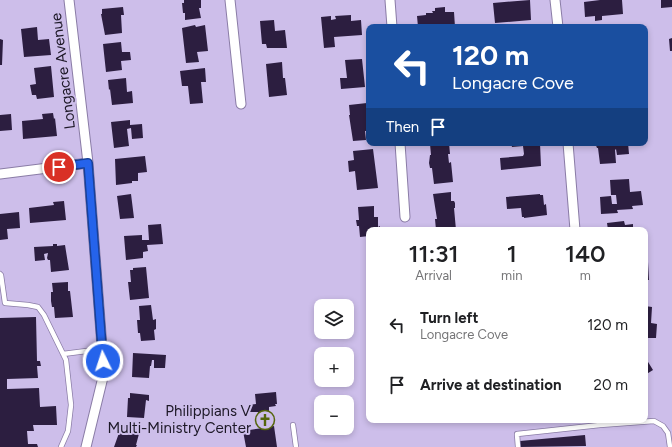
<!DOCTYPE html>
<meta charset="utf-8">
<style>
:root{--surface:#fff;--page:#f2f2f2;--text:#202124;--muted:#757577}
body{margin:0;font-family:Figtree,sans-serif;background:var(--page);color:var(--text);height:100vh;display:flex;flex-direction:column;font-size:15px;white-space:nowrap}
*{box-sizing:border-box;margin:0}
p{font-size:13px;color:var(--muted)}
.icon{flex:none;width:22px;height:22px;fill:none;stroke:currentColor;stroke-width:2;stroke-linecap:round;stroke-linejoin:round}
.map{position:relative;flex:1;overflow:hidden}
.panel{position:absolute;left:366px;top:227px;width:282px;height:196px;display:flex;flex-direction:column;background:var(--surface);border-radius:8px;box-shadow:0 2px 6px #0003}
.panel>*{flex:none}
.guide{position:absolute;left:366px;top:24px;width:282px;height:122px;border-radius:8px;box-shadow:0 2px 6px #0003;background:#1a4fa0;color:#fff;overflow:hidden}
.tools{position:absolute;left:314px;top:299px;display:grid;gap:8px}
.tools a{display:grid;place-items:center;width:40px;height:40px;border-radius:8px;background:var(--surface);box-shadow:0 2px 6px #0003;font-size:20px}
.pin{position:absolute;display:grid;place-items:center;width:34px;height:34px;color:#fff;margin:-17px;border:2px solid #fff;border-radius:50%;box-shadow:0 1px 4px #0007}
.me{position:absolute;width:44px;margin:-22px;rotate:356deg;stroke-linejoin:round;filter:drop-shadow(0 0 3px #0008)}
.turn{display:flex;align-items:center;gap:14px;height:84px;padding:0 20px;font-size:18px}
.turn .icon{width:52px;height:52px;stroke-width:2.5}
.turn b{display:block;font-size:28px;line-height:34px}
.then{display:flex;align-items:center;height:38px;padding:0 20px;background:#0003;gap:8px;font-size:15px}
.eta{display:flex;justify-content:space-evenly;align-items:center;height:68px;text-align:center}
.eta b{font-size:24px;font-weight:600;line-height:28px}
ul{padding:0;list-style:none}
li{display:flex;align-items:center;gap:12px;height:60px;padding:0 20px}
li div{flex:1}
li b{display:block;font-size:15px}
li em{font-style:normal}
.map>svg:first-child{display:block}
</style>
<div class="map">
<svg width="672" height="447" viewBox="0 0 672 447">
<rect width="100%" height="100%" fill="#cdbeea"/>
<path fill="#2c1e40" d="M184,0H201V8H199L201,18L185,20V13H183L182,3H184Z
M530,0L531,20L495,23L493,3Z
M600,0H622L623,14L602,16V20L595,21V16L585,17L584,2Z
M661,0H672V7L661,8Z
M123,7L124,15H121L122,33L105,35L101,14H102V9Z
M445,7V12H454L455,27H418L417,16L426,15V13H433L432,11H435V8Z
M351,15V21L361,20L362,35L334,37L335,47L324,48L321,17L331,16V20L336,19L335,16Z
M274,20L275,31L285,30L287,48H267L266,44H262L260,21Z
M195,25L196,27L205,25L208,51L197,52L199,62L186,63L182,28Z
M37,27L38,40L49,39L51,55L24,57L21,29Z
M672,38V51H670L669,39Z
M0,39L3,40L2,65H0Z
M121,42L122,52H130L131,60L121,61L122,70L106,72L103,44Z
M362,59L365,87L341,89L340,78H347L345,60Z
M282,62L283,78H285L287,95L269,97L266,64Z
M51,66L54,97L37,99L36,95H32L30,85L36,84L34,68Z
M205,68L206,82H201L203,103L190,104L188,86H182L180,71Z
M126,78L127,92L132,91L133,103L112,105L110,89L109,90L108,80Z
M367,103L368,113H369V122H367L368,131H365L366,140L353,141L349,115H350L349,105Z
M53,113L54,119L55,118L57,136L23,139L22,121L43,119L42,114Z
M11,114L12,130L0,131V115Z
M130,120V125L142,124L143,138L132,139L131,128L127,129L129,146L114,148L111,122Z
M449,143L450,154H448L449,163L451,162L453,182L434,184L432,168H430L429,163L430,155H431L430,144Z
M511,143H540L541,166L501,170L500,158L523,156L524,154L523,146L512,147Z
M595,143H628L629,154L617,155L616,149L615,150L616,163L600,164L598,148H597Z
M373,149L378,188L357,190L355,171L349,172L348,161L354,160L353,151Z
M145,156L147,172L138,173V181H132V183L116,185L115,159Z
M629,179L630,192L641,191L643,205L632,206L633,209L617,210L618,213L601,214L600,197L611,196L612,204H617L616,195H611L610,180Z
M451,192V201H454L455,203V208H454L456,230H436L435,219H437L433,194Z
M131,194L134,218L120,219L117,196Z
M540,194V195H543L544,205L546,204L547,215L524,218V217H522L521,208L507,209L506,197Z
M64,201L66,220L30,223L29,208L54,205L53,202Z
M374,206V217H378V227L380,226V230H369V236L360,237L359,226H357L356,220H359L358,207Z
M19,212L20,228L7,229L8,239L0,240V214Z
M624,221L625,225L633,224V230H608L607,223Z
M161,224L163,244L147,245L148,251L143,252V258L126,260L124,236L142,235V240H149L148,225Z
M548,227V230H530V229Z
M53,244H57V246L65,245L69,270L51,272L50,260H48L47,258L48,253L44,254L45,260L35,261L34,247L53,246Z
M645,262H648L649,280H645Z
M146,267L149,298L130,300L128,282H131L130,270H133V268Z
M68,282V291H70L73,317L55,318L54,307H52L51,301V292H53L52,283Z
M151,305L153,320L156,319V329L154,330L155,340L141,341L140,333H138L137,320H140L139,306Z
M645,306L652,307L651,323L657,324L656,338H646V342H645Z
M36,317L37,361H40L41,366H37L38,378L7,379V389L39,388L40,407L56,406L57,425H33L34,431H27L28,444H37L38,447H0V318Z
M133,353L166,355L165,368H154V360H152L151,366H150L149,378L132,377Z
M645,357L653,370L645,375Z
M276,392L277,404H275L276,406L269,407V412L266,413L269,427L274,426L277,447H246L243,431L263,428L261,413H258V412H248V405L256,404L255,394Z
M130,393L149,395V401L146,400L144,418L127,417L128,398H130Z
M123,425L140,430L136,445H137L136,447H114L119,433H120Z
M585,435L586,446L520,447V441Z"/>
<g fill="none" stroke-linecap="round" stroke-linejoin="round">
<g stroke="#8a7ca6" stroke-width="6">
<path id="lane" d="M0,274L1,275L5,303L28,305L38,307L44,315L66,360L71,405L68,431L61,447
M63,354L102,349
M293,425L296,447
M518,447L517,434L600,425L654,421L663,426L668,433L670,447"/>
</g>
<g stroke="#8a7ca6" stroke-width="11">
<path id="street" d="M69,0L88,163L104,373L86,447
M230,0L241,104
M390,0L392,27
M555,0L558,27
M400,143L405,217
M568,143L575,230
M0,174L88,163"/>
</g>
<use href="#lane" stroke="#fff" stroke-width="4.5"/>
<use href="#street" stroke="#fff" stroke-width="9"/>
</g>
<g fill="none" stroke-linecap="round" stroke-linejoin="round">
<g stroke="#184099" stroke-width="10">
<path id="route" d="M59,167L88,163L103,361"/>
</g>
<use href="#route" stroke="#2563eb" stroke-width="7"/>
</g>
<defs>
<g id="church-ring" transform="scale(1)"><circle r="9.5" fill="#cdbeea" stroke="#55650d" stroke-width="1.5"/><path d="M-1.2-6h2.4v3.5h3.3v2.4h-3.3V6h-2.4V-.1h-3.3v-2.4h3.3Z" fill="#55650d"/></g>
</defs>
<g fill-rule="evenodd">
<use href="#church-ring" x="265" y="420"/>
</g>
<g text-anchor="middle" stroke-width="4" stroke-linejoin="round" paint-order="stroke">
<g font-size="15" fill="#1d1827" stroke="#cdbeea">
<text transform="translate(63 71) rotate(-97)" y="5">Longacre Avenue</text>
</g>
<g font-size="15" fill="#1d1827" stroke="#cdbeea" text-anchor="end">
<text x="251" y="416">Philippians V<tspan x="251" dy="17">Multi-Ministry Center</tspan></text>
</g>
</g>
</svg>
<div class="tools">
<a><svg class="icon" aria-label="layers" viewBox="0 0 24 24"><path d="M12 4l9 5-9 5-9-5zM3 14l9 5 9-5"/></svg></a>
<a>+</a>
<a>−</a>
</div>
<div class="pin" style="left:59px;top:167px;background:#d93025"><svg class="icon" aria-label="arrive" viewBox="0 0 24 24"><path d="M6 21V4h12l-3 4 3 4H6"/></svg></div>
<svg class="me" style="left:103px;top:361px" viewBox="-20 -20 40 40"><circle r="17" fill="#2563eb" stroke="#fff" stroke-width="3"/><path d="M0-11L8 9 0 5-8 9z" fill="#fff"/></svg>
<div class="guide">
<div class="turn"><svg class="icon" aria-label="left" viewBox="0 0 24 24"><path d="M17 20v-9H6M10 6l-5 5 5 5"/></svg><div><b>120 m</b>Longacre Cove</div></div>
<div class="then">Then<svg class="icon" aria-label="arrive" viewBox="0 0 24 24"><path d="M6 21V4h12l-3 4 3 4H6"/></svg></div>
</div>
<section class="panel">
<div class="eta">
<div><b>11:31</b><p>Arrival</p></div>
<div><b>1</b><p>min</p></div>
<div><b>140</b><p>m</p></div>
</div>
<ul>
<li><svg class="icon" aria-label="left" viewBox="0 0 24 24"><path d="M17 20v-9H6M10 6l-5 5 5 5"/></svg><div><b>Turn left</b><p>Longacre Cove</p></div><em>120 m</em></li>
<li><svg class="icon" aria-label="arrive" viewBox="0 0 24 24"><path d="M6 21V4h12l-3 4 3 4H6"/></svg><div><b>Arrive at destination</b></div><em>20 m</em></li>
</ul>
</section>
</div>
